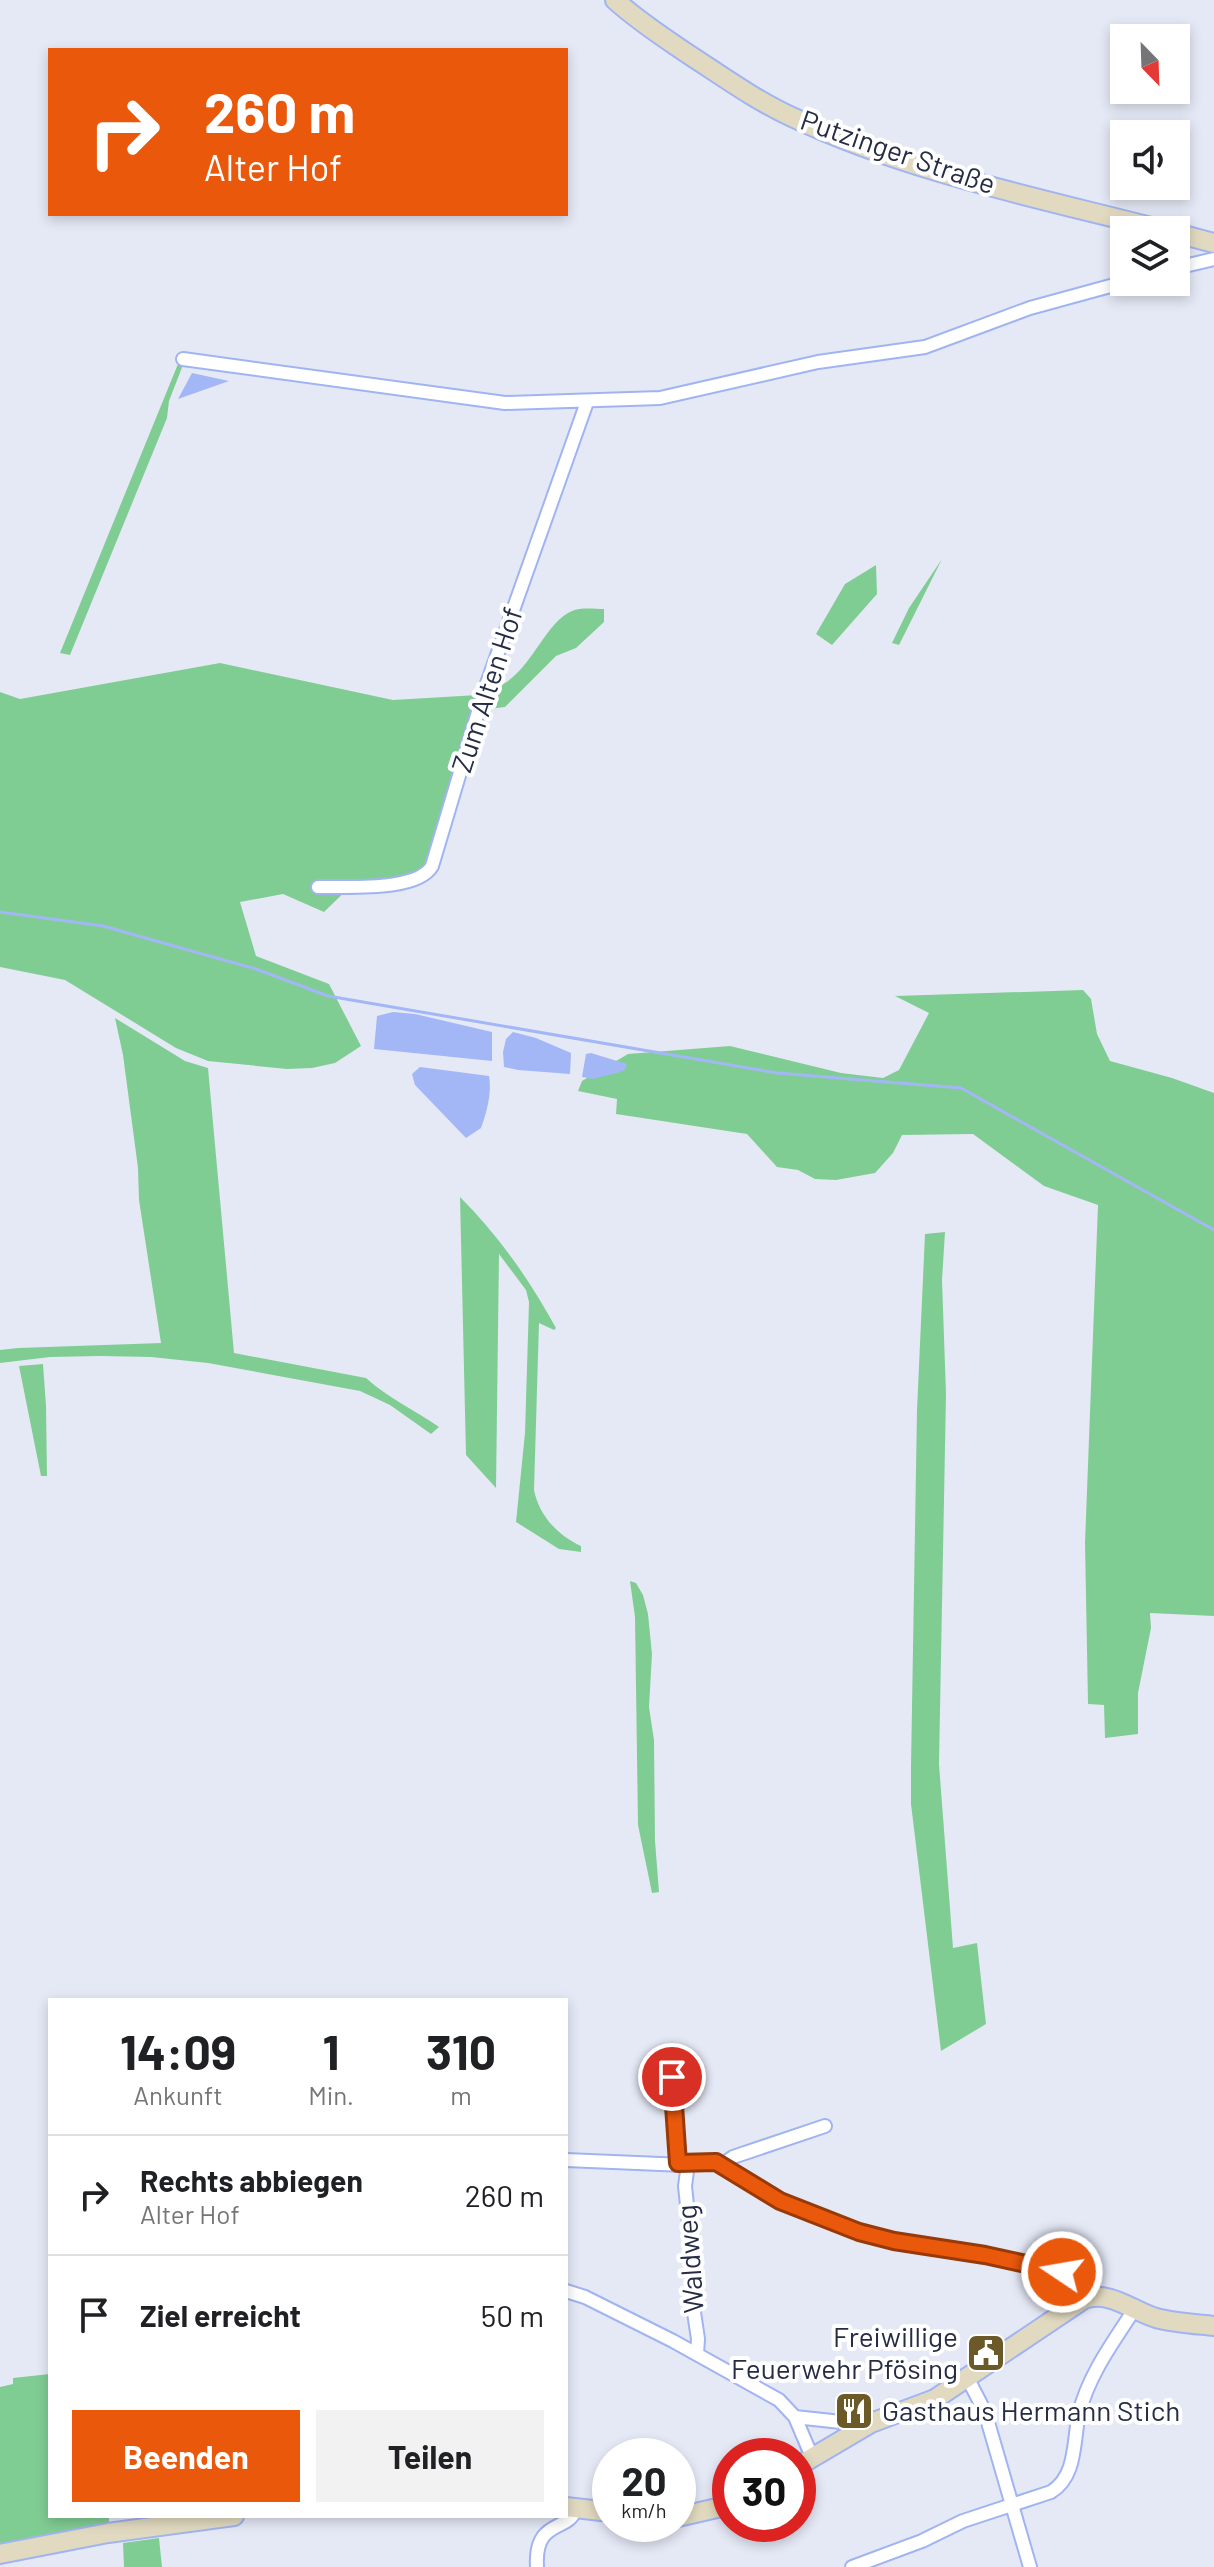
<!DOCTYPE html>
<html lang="de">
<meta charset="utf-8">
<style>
:root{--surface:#fff;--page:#f2f2f2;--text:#202124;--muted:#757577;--line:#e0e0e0;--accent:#ea580c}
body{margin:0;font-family:Barlow,sans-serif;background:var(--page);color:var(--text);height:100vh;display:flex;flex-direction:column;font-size:30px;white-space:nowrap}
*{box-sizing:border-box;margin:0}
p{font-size:26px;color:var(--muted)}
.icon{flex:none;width:44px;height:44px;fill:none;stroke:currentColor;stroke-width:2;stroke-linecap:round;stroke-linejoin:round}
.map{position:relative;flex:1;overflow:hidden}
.side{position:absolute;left:48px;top:1998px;width:520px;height:520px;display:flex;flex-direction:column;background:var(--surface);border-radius:0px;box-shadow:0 4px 12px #0003}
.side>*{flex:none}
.banner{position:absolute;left:48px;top:48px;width:520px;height:168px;border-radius:0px;box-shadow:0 4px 12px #0003;background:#ea580c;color:#fff;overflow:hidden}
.needle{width:52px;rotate:157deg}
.fabs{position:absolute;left:1110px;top:24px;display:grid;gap:16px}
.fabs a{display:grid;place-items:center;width:80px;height:80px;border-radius:0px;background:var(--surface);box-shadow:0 4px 12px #0003;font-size:40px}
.speed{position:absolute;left:592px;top:2438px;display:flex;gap:16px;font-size:40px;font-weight:700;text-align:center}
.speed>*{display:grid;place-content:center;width:104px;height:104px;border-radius:50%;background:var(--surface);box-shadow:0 4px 12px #0003;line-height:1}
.speed small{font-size:20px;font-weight:400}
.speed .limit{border:12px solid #d22;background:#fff;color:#111}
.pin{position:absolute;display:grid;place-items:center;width:68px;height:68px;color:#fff;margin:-34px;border:4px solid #fff;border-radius:50%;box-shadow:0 2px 8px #0007}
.me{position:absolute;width:88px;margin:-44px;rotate:282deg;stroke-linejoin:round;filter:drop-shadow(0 0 6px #0008)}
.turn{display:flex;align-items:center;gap:28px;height:168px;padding:0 24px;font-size:36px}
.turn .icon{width:104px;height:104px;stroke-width:2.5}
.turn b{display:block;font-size:56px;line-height:68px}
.eta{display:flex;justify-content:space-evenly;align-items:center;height:136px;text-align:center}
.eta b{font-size:48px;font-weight:700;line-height:56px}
.action{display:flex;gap:16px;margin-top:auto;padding:16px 24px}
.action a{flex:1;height:92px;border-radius:0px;background:var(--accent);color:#fff;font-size:32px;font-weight:700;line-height:92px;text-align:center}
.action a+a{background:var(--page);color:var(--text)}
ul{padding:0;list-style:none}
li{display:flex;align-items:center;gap:24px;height:120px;padding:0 24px;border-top:2px solid var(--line)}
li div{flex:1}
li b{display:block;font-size:30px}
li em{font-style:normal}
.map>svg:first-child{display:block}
</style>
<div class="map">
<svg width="1214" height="2567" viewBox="0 0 1214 2567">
<rect width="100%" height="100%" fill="#e5e9f6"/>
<path fill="#80cd94" d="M178,364L183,365L169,401L167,418L70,655L60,653Z
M942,559L899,645L892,643L909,608Z
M876,565L877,594L832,645L816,634L845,584Z
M604,609V622L576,648L556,656L505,707L488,709L498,687C532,671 544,623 572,611C581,607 594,609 604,609Z
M220,663L393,700L478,695L427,862L414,878L357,880L324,912L283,894L240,902L256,956L329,984L361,1046L335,1063L312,1068L287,1069L208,1061L176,1048L65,980L0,967V692L20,699Z
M1083,990L1091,999L1097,1034L1110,1061L1172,1078L1214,1093V1616L1150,1613L1151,1628L1138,1693V1734L1105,1738L1104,1705L1088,1704L1085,1543L1098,1205L1044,1186L973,1134L902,1135L893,1153L875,1173L836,1180L815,1179L798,1170L777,1167L747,1134L616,1114L617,1099L578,1091L582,1081L628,1054L730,1046L841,1073L883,1078L899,1070L929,1013L895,996Z
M115,1018L185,1061L208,1068L234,1353L366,1378C387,1397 416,1411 439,1427L431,1434L390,1405L360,1391L208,1363L151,1357L100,1356L50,1357L0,1363V1350L18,1348L161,1343L139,1200L138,1168L123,1055Z
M460,1197C499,1236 529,1279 556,1328L554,1330L539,1323L534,1490C539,1515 557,1535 581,1546V1552L559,1549L516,1522L525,1433L529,1302L526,1290L499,1254L496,1488L466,1455Z
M945,1232L942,1280L946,1394L939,1764L953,1948L977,1943L986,2024L941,2051L911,1804V1767L917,1410L925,1234Z
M43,1364L46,1406L47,1476H41L19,1366Z
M630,1581L636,1583L643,1595L648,1614L652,1654L649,1707L654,1740L655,1841L659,1892L652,1893L638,1825L635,1617Z
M50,2374V2516H109V2522L0,2547V2387L13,2384V2378Z
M159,2538L162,2567H124L123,2543Z"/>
<path fill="#a3b7f6" d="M192,373L229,381L178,399Z
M393,1012L415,1014L492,1032V1061L374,1049L377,1016Z
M513,1032L536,1038L571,1053L570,1074L518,1070L504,1067L503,1052L506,1039Z
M591,1053L627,1064L624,1071L593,1079L582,1077L586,1054Z
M420,1067L489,1076C492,1092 487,1112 481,1128L466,1138L415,1085L412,1074Z"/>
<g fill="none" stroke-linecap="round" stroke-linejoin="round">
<path stroke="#a3b7f6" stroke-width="3" d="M0,912L103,926L256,969L328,996L777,1073L961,1088L1214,1230"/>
<g stroke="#a1b4f2" stroke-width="16">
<path id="street" d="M1176,268L1214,259
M183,359L505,403L660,398L818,362L925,347L1030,308L1125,282
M318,887C346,886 417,892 432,866L484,692L587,402
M672,2077L678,2163
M566,2160L684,2165L716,2162L780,2201L859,2232L894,2241L985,2255L1062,2272L1082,2281L1092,2296
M688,2164L685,2186L692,2254V2299L698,2339L697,2354
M722,2165L733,2157L825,2126
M566,2291L585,2297L673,2341L779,2400L795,2417L812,2457
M968,2379L985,2412L1030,2567
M795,2417L841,2422L854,2431
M537,2567C534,2517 570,2533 576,2508
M852,2567L922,2541L963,2521L1051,2492C1077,2476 1073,2442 1079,2414C1088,2376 1113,2342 1134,2310"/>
</g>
<g stroke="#a1b4f2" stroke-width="22">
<path id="secondary" d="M615,0C638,21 663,37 688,54C722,76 755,100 792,117C908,172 1039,198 1163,230
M1176,233L1214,243
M798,2466L871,2423L935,2399L1084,2299C1109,2290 1133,2311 1156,2318C1175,2323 1195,2324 1214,2326
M566,2507L610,2512
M678,2517L730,2505
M0,2554L108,2533L234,2516"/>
</g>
<use href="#street" stroke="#fff" stroke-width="12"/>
<use href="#secondary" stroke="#e2dac0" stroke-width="18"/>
</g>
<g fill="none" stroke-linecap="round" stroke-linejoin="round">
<g stroke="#983908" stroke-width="20">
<path id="route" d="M672,2077L678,2163L716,2162L780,2201L859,2232L894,2241L985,2255L1062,2272"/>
</g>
<use href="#route" stroke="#ea580c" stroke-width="14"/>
</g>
<defs>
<g id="civic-square" transform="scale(2)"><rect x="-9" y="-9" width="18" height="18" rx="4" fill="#6b5a28" stroke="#fff"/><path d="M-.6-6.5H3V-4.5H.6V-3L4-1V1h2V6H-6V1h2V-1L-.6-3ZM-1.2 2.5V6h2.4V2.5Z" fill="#fff"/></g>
<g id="restaurant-square" transform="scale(2)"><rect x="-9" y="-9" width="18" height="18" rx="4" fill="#6b5a28" stroke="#fff"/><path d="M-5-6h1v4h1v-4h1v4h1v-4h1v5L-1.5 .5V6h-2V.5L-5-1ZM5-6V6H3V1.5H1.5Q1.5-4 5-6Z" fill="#fff"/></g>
</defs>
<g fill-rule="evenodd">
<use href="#civic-square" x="986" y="2353"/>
<use href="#restaurant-square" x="854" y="2411"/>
</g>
<g text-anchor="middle" stroke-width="8" stroke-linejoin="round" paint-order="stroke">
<g font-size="28" fill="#252d45" stroke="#fff">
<text transform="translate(898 152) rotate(19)" y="10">Putzinger Straße</text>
<text transform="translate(487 690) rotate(-72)" y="10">Zum Alten Hof</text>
<text transform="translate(690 2259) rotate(-94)" y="10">Waldweg</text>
</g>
<g font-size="28" fill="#252d45" stroke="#fff" text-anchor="end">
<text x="958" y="2347">Freiwillige<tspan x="958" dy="32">Feuerwehr Pfösing</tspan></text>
<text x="882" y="2421" text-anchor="start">Gasthaus Hermann Stich</text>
</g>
</g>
</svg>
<div class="fabs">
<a><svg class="needle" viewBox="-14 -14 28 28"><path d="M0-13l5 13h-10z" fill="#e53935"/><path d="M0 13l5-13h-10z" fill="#757577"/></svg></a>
<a><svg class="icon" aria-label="sound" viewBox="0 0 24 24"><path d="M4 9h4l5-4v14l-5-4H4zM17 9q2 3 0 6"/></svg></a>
<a><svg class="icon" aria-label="layers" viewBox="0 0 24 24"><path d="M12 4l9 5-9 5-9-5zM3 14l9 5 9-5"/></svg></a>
</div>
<div class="speed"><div>20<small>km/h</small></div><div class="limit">30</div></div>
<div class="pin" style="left:672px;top:2077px;background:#d93025"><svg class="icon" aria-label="arrive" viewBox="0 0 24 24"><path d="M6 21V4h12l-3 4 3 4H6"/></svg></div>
<svg class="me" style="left:1062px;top:2272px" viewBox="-20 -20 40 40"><circle r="17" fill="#ea580c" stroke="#fff" stroke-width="3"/><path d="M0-11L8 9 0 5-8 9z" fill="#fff"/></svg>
<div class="banner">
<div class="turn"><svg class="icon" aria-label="right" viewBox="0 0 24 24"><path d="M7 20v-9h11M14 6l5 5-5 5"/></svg><div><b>260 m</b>Alter Hof</div></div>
</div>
<section class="side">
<div class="eta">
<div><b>14:09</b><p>Ankunft</p></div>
<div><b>1</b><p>Min.</p></div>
<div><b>310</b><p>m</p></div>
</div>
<ul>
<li><svg class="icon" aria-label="right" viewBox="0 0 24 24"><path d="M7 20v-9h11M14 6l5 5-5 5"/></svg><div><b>Rechts abbiegen</b><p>Alter Hof</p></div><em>260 m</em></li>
<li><svg class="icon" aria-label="arrive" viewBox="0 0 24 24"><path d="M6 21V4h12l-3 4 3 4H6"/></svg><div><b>Ziel erreicht</b></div><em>50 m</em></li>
</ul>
<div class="action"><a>Beenden</a><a>Teilen</a></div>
</section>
</div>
